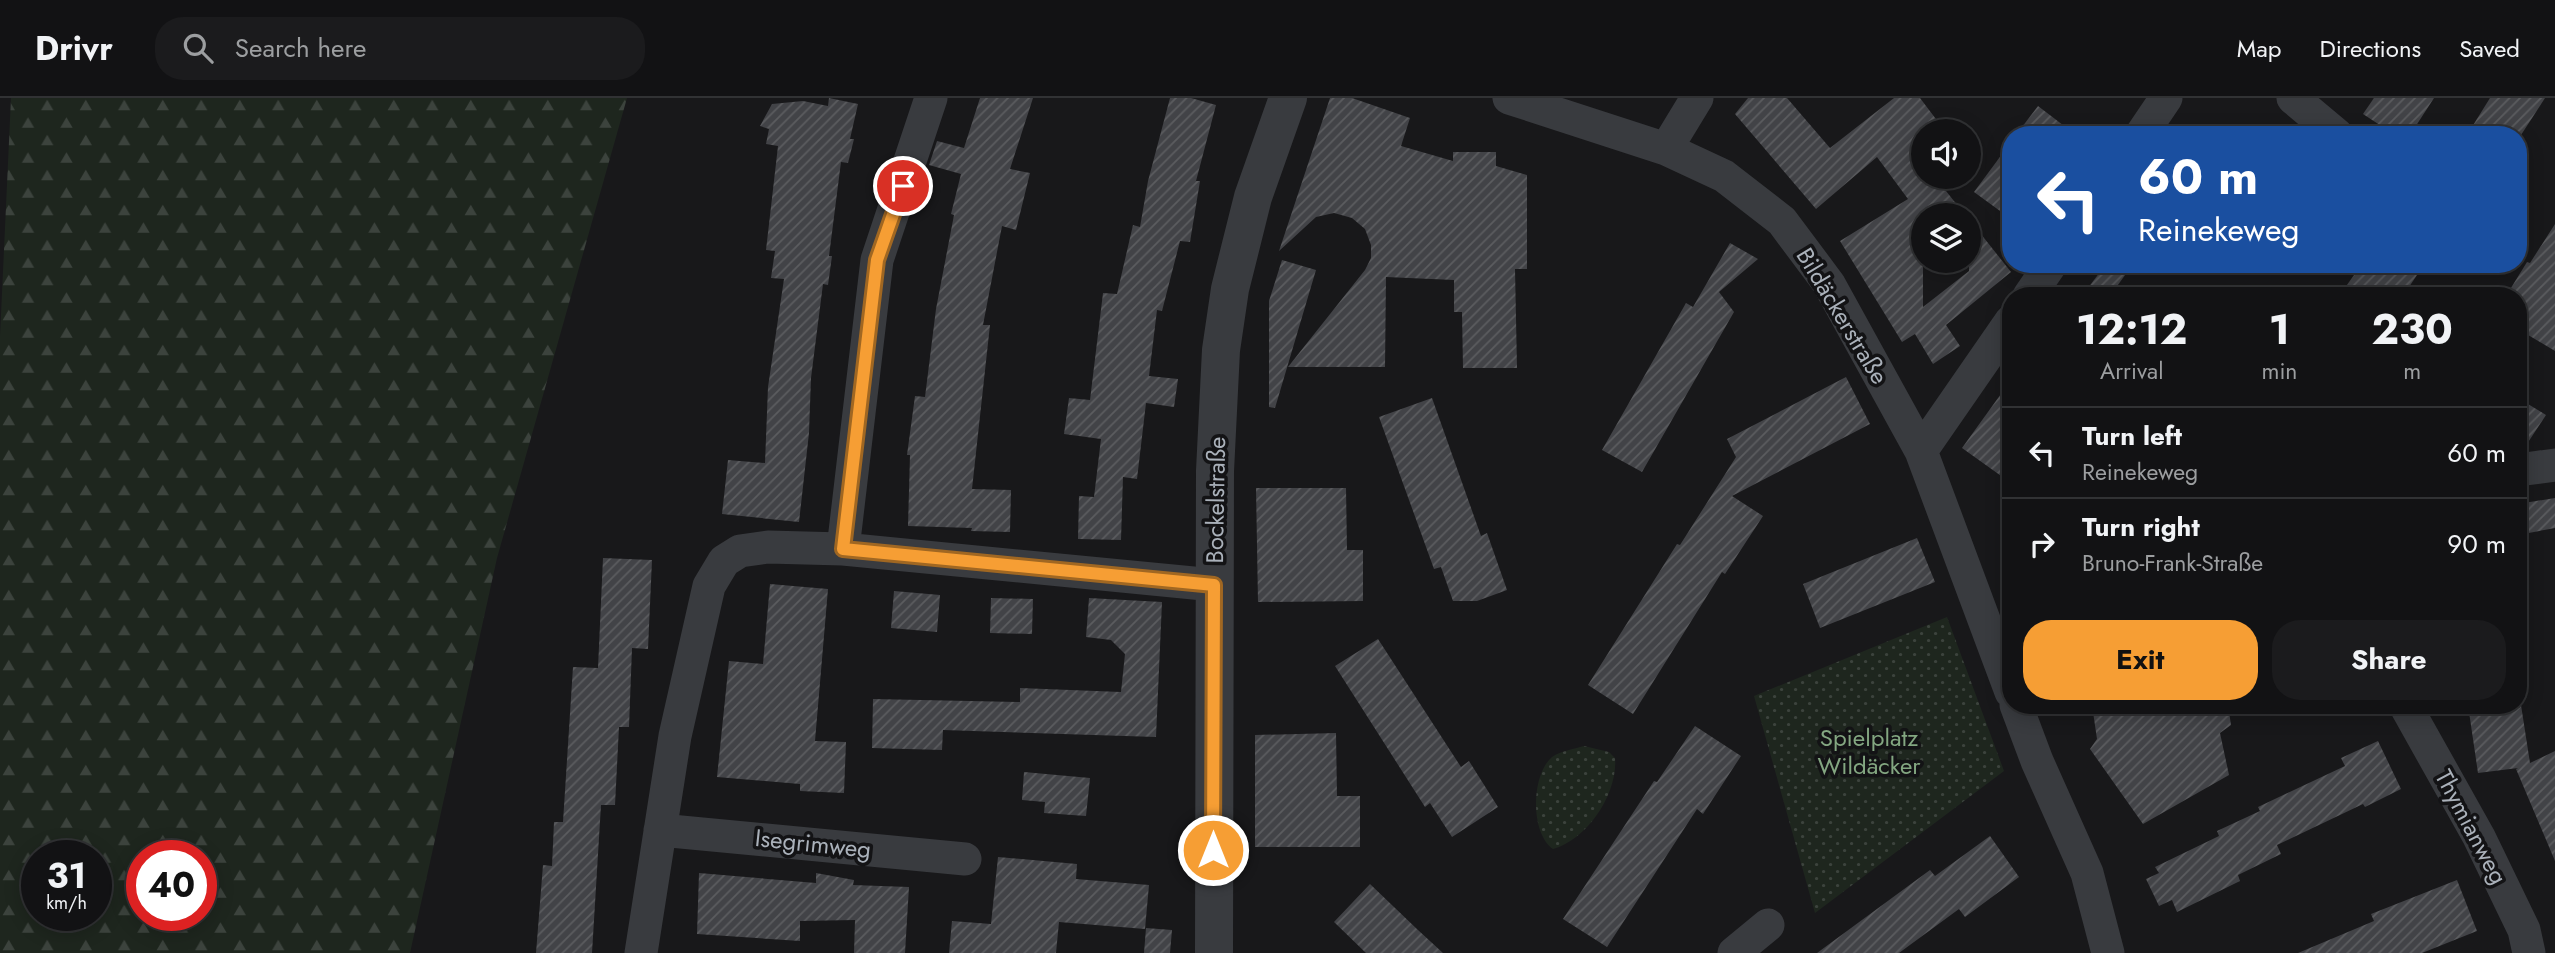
<!DOCTYPE html>
<meta charset="utf-8">
<style>
:root{--surface:#121214;--page:#1b1b1d;--text:#f1f3f6;--muted:#9c9ea0;--line:#313234;--accent:#f69e34}
body{margin:0;font-family:Jost,sans-serif;background:var(--page);color:var(--text);height:100vh;display:flex;flex-direction:column;font-size:26px;white-space:nowrap}
*{box-sizing:border-box;margin:0}
p{font-size:23px;color:var(--muted)}
.icon{flex:none;width:38px;height:38px;fill:none;stroke:currentColor;stroke-width:2;stroke-linecap:round;stroke-linejoin:round}
.map{position:relative;flex:1;overflow:hidden}
.side{position:absolute;left:2002px;top:189px;width:525px;height:427px;display:flex;flex-direction:column;background:var(--surface);border-radius:28px;box-shadow:0 4px 18px #0003,0 0 0 2px var(--line)}
.side>*{flex:none}
.guide{position:absolute;left:2002px;top:28px;width:525px;height:147px;border-radius:28px;box-shadow:0 4px 18px #0003,0 0 0 2px var(--line);background:#1a4fa0;color:#fff;overflow:hidden}
.controls{position:absolute;left:1911px;top:21px;display:grid;gap:14px}
.controls a{display:grid;place-items:center;width:70px;height:70px;border-radius:50%;background:var(--surface);box-shadow:0 4px 18px #0003,0 0 0 2px var(--line);font-size:35px}
.speed{position:absolute;left:21px;top:742px;display:flex;gap:14px;font-size:35px;font-weight:700;text-align:center}
.speed>*{display:grid;place-content:center;width:91px;height:91px;border-radius:50%;background:var(--surface);box-shadow:0 4px 18px #0003,0 0 0 2px var(--line);line-height:1}
.speed small{font-size:18px;font-weight:400}
.speed .limit{border:10px solid #d22;background:#fff;color:#111}
.pin{position:absolute;display:grid;place-items:center;width:60px;height:60px;color:#fff;margin:-30px;border:4px solid #fff;border-radius:50%;box-shadow:0 2px 7px #0007}
.me{position:absolute;width:77px;margin:-38px;rotate:0deg;stroke-linejoin:round;filter:drop-shadow(0 0 5px #0008)}
.turn{display:flex;align-items:center;gap:24px;height:147px;padding:0 21px;font-size:32px}
.turn .icon{width:91px;height:91px;stroke-width:2.5}
.turn b{display:block;font-size:49px;line-height:60px}
.eta{display:flex;justify-content:space-evenly;align-items:center;height:119px;text-align:center}
.eta b{font-size:42px;font-weight:700;line-height:49px}
.cta{display:flex;gap:14px;margin-top:auto;padding:14px 21px}
.cta a{flex:1;height:80px;border-radius:28px;background:var(--accent);color:#111;font-size:28px;font-weight:700;line-height:80px;text-align:center}
.cta a+a{background:var(--page);color:var(--text)}
ul{padding:0;list-style:none}
li{display:flex;align-items:center;gap:21px;height:91px;padding:0 21px;border-top:2px solid var(--line)}
li div{flex:1}
li b{display:block;font-size:26px}
li em{font-style:normal}
header{display:flex;align-items:center;gap:42px;box-sizing:border-box;height:98px;padding:0 35px;background:var(--surface);border-bottom:2px solid var(--line)}
header strong{font-size:33px}
nav{display:flex;gap:38px;margin-inline-start:auto;font-size:24px}
.search{width:490px;height:63px;background:var(--page);display:flex;align-items:center;gap:18px;box-sizing:border-box;padding:0 24px;border-radius:28px;color:var(--muted);font-size:26px}
.map>svg:first-child{display:block}
</style>
<header>
<strong>Drivr</strong>
<div class="search"><svg class="icon" aria-label="search" viewBox="0 0 24 24"><circle cx="10" cy="10" r="6"/><path d="M15 15l6 6"/></svg>Search here</div>
<nav><a>Map</a><a>Directions</a><a>Saved</a></nav>
</header>
<div class="map">
<svg width="2555" height="855" viewBox="0 0 2555 855">
<defs>
<pattern id="forest-firs" width="22" height="20" patternUnits="userSpaceOnUse" patternTransform="scale(1.75)"><rect width="22" height="20" fill="#1e261e"/><path d="M5 1l3.5 6h-7zM16 11l3.5 6h-7z" fill="#3c433d"/></pattern>
<pattern id="park-dots" width="8" height="8" patternUnits="userSpaceOnUse" patternTransform="scale(1.75)"><rect width="8" height="8" fill="#1e261e"/><path d="M2 2h.1M6 6h.1" fill="none" stroke="#3c433d" stroke-width="1.8" stroke-linecap="round"/></pattern>
<pattern id="building-hatch" width="6" height="6" patternUnits="userSpaceOnUse" patternTransform="scale(1.75)"><rect width="6" height="6" fill="#424347"/><path d="M-1 1l2-2M0 6l6-6M5 7l2-2" fill="none" stroke="#5b5c5f"/></pattern>
</defs>
<rect width="100%" height="100%" fill="#18181a"/>
<path fill="url(#forest-firs)" fill-rule="evenodd" d="M11,0H627L497,460L410,855H0V239ZM37,758H96V817H37ZM142,758H201V817H142Z"/>
<path fill="url(#park-dots)" d="M1947,519L2004,673L1815,815L1754,598Z
M1584,648L1609,654L1615,660C1618,695 1588,741 1553,751C1530,735 1531,677 1552,659C1560,653 1574,651 1584,648Z"/>
<path fill="url(#building-hatch)" d="M829,0L858,6L850,41H854L848,65L841,64L829,158H832L828,187L823,186L811,280L809,335L799,424L722,416L728,362L765,365L768,289L784,181L771,180L775,153L766,152L778,48L766,46L769,31L760,28L772,6L803,3L828,8Z
M980,0H1033L1010,71L1030,75L1016,132L1002,128L983,227H990L972,391L1011,392L1010,434L971,433L972,430L908,428L910,357H907L915,298L925,299L936,211L954,117L951,116L961,76L929,67L937,43L964,50Z
M1170,0H1191L1216,7L1196,83H1200L1190,144L1180,143L1162,213L1157,212L1149,278L1178,281L1174,309L1146,305L1137,381L1123,379L1121,442L1078,441L1079,398L1094,399L1101,341L1064,336L1069,300L1090,302L1103,195L1117,196L1133,127L1140,129L1148,83Z
M1330,0H1352L1410,20L1401,48L1453,63V54H1496V68L1527,77V171H1515L1517,270H1463L1462,214H1454V182L1386,179L1385,269H1288L1365,172L1371,160V147L1365,131L1352,120L1334,115L1316,119L1279,153Z
M1748,0H1787L1830,50L1894,0H1920L1945,33H1923V49L1917,56L1923,64V79H1935L1965,117H1923V209L1969,173V121L2011,174L1946,227L1960,248L1933,266L1915,236L1902,244L1840,143L1908,101L1877,59L1816,111L1735,16Z
M2374,0H2434L2410,37H2395L2363,16Z
M2490,0H2545L2521,37H2467Z
M2038,8L2076,37H2016Z
M2011,44V121L1974,94Z
M2555,126V253L2518,231V198H2506L2527,164L2530,165Z
M1730,145L1758,161L1719,194L1734,214L1642,374L1602,352L1686,205L1693,209Z
M1282,162L1316,172L1275,310L1269,309V203Z
M2106,166H2133L2110,198H2082Z
M2362,166H2402L2417,177L2403,198H2339Z
M1846,279L1870,326L1732,398L1763,418L1725,476L1722,474L1633,616L1588,587L1677,446L1680,447L1736,359L1727,341Z
M2011,282V385L1962,350Z
M1432,300L1481,438L1487,435L1507,492L1477,503H1453L1441,469L1434,471L1379,319Z
M2518,300L2546,317L2523,352L2518,353Z
M1256,390H1346L1347,452H1363V503L1258,504Z
M2555,400V430L2518,437V406Z
M1917,440L1935,484L1820,530L1803,486Z
M603,460L652,462L648,551L632,550L629,629H619L615,707H601L592,855H536L543,767L552,768L554,724H563L573,569L598,570Z
M770,486L828,491L815,643L846,644L844,695L800,693V686L717,679L729,563L763,566Z
M894,493L940,497L937,534L891,530Z
M991,500L1033,501L1032,536L990,535Z
M1089,500L1162,504L1156,639L943,632L942,652L872,650L873,601L1020,604V590L1121,594L1125,556L1111,542L1086,539Z
M1378,541L1461,669L1469,663L1498,709L1452,739L1430,705L1425,709L1335,568Z
M2092,607H2228L2231,627L2220,635L2229,677L2143,726L2090,651L2097,641Z
M2468,607H2521L2530,665L2555,653V763L2516,671L2518,670L2478,675Z
M1695,628L1741,658L1703,716L1697,711L1607,849L1563,821L1654,683L1657,684Z
M1336,635L1337,698H1360V749H1255V637Z
M2378,643L2401,691L2365,709L2363,706L2277,747L2281,756L2238,777L2240,783L2177,814L2172,802L2159,808L2146,781L2159,775L2155,769L2219,738L2217,733L2260,713L2258,709L2345,668L2341,660Z
M1024,674L1090,680L1086,718L1044,715L1045,704L1022,702Z
M1990,738L2019,779L1965,819L1959,811L1899,855H1817L1930,772L1935,778Z
M998,759L1077,766L1076,781L1149,787L1145,831L1059,824L1056,855H949L952,823L991,826Z
M699,775L816,785V775L854,782L853,787L909,789L905,855H854L855,822L800,823V843L697,836Z
M2457,782L2477,833L2422,855H2298L2374,823L2371,816Z
M1370,786L1418,832L1443,855H1366L1334,824Z
M1146,830L1172,832L1170,855H1144Z"/>
<g fill="none" stroke-linecap="round" stroke-linejoin="round">
<path stroke="#393b3f" stroke-width="33" d="M1509,0L1666,51L1724,78L1782,123L1829,186L1921,353L2011,594
M2293,0L2337,37
M2141,37L2166,0
M1666,51L1697,0
M2029,198L2051,166
M1921,353L2011,223
M2518,372L2555,367
M843,451L877,162L931,0
M2016,607L2037,663L2087,775L2108,855
M2405,607L2479,739L2524,832L2529,855
M660,732L965,761
M641,855L675,638L709,488L724,463L740,453L768,449L843,451L1214,487
M1734,855L1768,827"/>
<path stroke="#393b3f" stroke-width="38" d="M1214,855L1215,373L1221,252L1230,191L1253,99L1288,0"/>
</g>
<g fill="none" stroke-linecap="round" stroke-linejoin="round">
<g stroke="#a06722" stroke-width="18">
<path id="route" d="M903,88L877,162L843,451L1214,487L1213,752"/>
</g>
<use href="#route" stroke="#f69e34" stroke-width="12"/>
</g>
<g text-anchor="middle" stroke-width="7" stroke-linejoin="round" paint-order="stroke">
<g font-size="24" fill="#aab1ba" stroke="#131315">
<text transform="translate(1842 218) rotate(59)" y="8">Bildäckerstraße</text>
<text transform="translate(1216 402) rotate(-89)" y="8">Bockelstraße</text>
<text transform="translate(2471 729) rotate(62)" y="8">Thymianweg</text>
<text transform="translate(813 746) rotate(6)" y="8">Isegrimweg</text>
</g>
<g font-size="24" fill="#83a681" stroke="#131315">
<text x="1869" y="648">Spielplatz<tspan x="1869" dy="28">Wildäcker</tspan></text>
</g>
</g>
</svg>
<div class="controls">
<a><svg class="icon" aria-label="sound" viewBox="0 0 24 24"><path d="M4 9h4l5-4v14l-5-4H4zM17 9q2 3 0 6"/></svg></a>
<a><svg class="icon" aria-label="layers" viewBox="0 0 24 24"><path d="M12 4l9 5-9 5-9-5zM3 14l9 5 9-5"/></svg></a>
</div>
<div class="speed"><div>31<small>km/h</small></div><div class="limit">40</div></div>
<div class="pin" style="left:903px;top:88px;background:#d93025"><svg class="icon" aria-label="arrive" viewBox="0 0 24 24"><path d="M6 21V4h12l-3 4 3 4H6"/></svg></div>
<svg class="me" style="left:1213px;top:752px" viewBox="-20 -20 40 40"><circle r="17" fill="#f69e34" stroke="#fff" stroke-width="3"/><path d="M0-11L8 9 0 5-8 9z" fill="#fff"/></svg>
<div class="guide">
<div class="turn"><svg class="icon" aria-label="left" viewBox="0 0 24 24"><path d="M17 20v-9H6M10 6l-5 5 5 5"/></svg><div><b>60 m</b>Reinekeweg</div></div>
</div>
<section class="side">
<div class="eta">
<div><b>12:12</b><p>Arrival</p></div>
<div><b>1</b><p>min</p></div>
<div><b>230</b><p>m</p></div>
</div>
<ul>
<li><svg class="icon" aria-label="left" viewBox="0 0 24 24"><path d="M17 20v-9H6M10 6l-5 5 5 5"/></svg><div><b>Turn left</b><p>Reinekeweg</p></div><em>60 m</em></li>
<li><svg class="icon" aria-label="right" viewBox="0 0 24 24"><path d="M7 20v-9h11M14 6l5 5-5 5"/></svg><div><b>Turn right</b><p>Bruno-Frank-Straße</p></div><em>90 m</em></li>
</ul>
<div class="cta"><a>Exit</a><a>Share</a></div>
</section>
</div>
